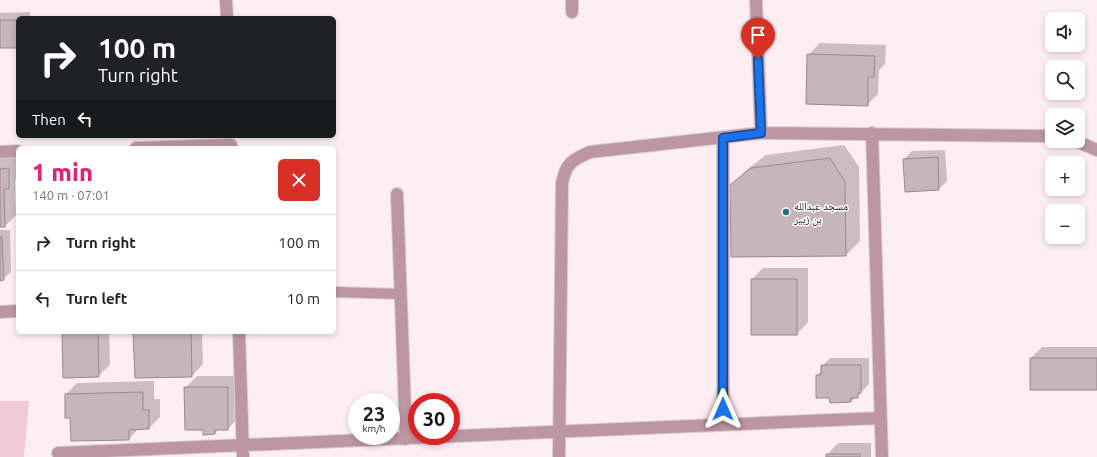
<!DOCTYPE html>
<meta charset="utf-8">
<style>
:root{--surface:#fff;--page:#f2f2f2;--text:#202124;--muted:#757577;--line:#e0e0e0;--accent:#db2777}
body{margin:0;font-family:Ubuntu,"Noto Naskh Arabic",sans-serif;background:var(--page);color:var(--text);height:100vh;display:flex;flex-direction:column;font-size:15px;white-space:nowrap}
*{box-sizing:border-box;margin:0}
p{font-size:13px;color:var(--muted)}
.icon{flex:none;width:22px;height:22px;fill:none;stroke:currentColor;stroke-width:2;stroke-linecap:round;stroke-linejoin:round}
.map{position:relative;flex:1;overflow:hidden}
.panel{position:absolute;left:16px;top:146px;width:320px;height:188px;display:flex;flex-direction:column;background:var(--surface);border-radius:6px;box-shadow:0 2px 6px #0003}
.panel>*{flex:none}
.guide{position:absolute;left:16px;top:16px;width:320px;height:122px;border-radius:6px;box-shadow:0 2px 6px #0003;background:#202124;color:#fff;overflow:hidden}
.controls{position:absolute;left:1045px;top:12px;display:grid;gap:8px}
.controls a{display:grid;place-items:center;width:40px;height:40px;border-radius:6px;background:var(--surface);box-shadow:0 2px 6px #0003;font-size:20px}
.speed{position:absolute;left:348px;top:393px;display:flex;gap:8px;font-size:20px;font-weight:700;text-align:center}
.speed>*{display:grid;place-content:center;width:52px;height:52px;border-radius:50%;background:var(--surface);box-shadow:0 2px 6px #0003;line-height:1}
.speed small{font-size:10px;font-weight:400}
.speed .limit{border:6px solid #d22;background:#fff;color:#111}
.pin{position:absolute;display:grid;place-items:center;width:34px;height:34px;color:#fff;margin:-41px -17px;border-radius:50% 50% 50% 0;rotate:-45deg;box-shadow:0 0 4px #0007}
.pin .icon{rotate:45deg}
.me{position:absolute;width:44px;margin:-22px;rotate:0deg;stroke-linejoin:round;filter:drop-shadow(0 0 3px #0008)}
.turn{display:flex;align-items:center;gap:14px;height:84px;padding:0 16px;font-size:18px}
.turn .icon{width:52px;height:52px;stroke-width:2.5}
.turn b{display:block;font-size:28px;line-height:34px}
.then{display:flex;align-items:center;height:38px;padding:0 16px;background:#0003;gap:8px;font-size:15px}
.round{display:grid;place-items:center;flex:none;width:42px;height:42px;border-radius:6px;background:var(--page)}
.summary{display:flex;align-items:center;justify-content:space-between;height:68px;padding:0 16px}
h1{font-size:24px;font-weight:800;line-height:30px;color:var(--accent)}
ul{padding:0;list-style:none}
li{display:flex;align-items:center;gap:12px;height:56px;padding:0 16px;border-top:1px solid var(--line)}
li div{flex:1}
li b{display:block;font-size:15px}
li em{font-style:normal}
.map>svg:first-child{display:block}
</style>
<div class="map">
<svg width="1097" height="457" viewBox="0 0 1097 457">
<rect width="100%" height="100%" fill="#fdeef3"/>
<path fill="#f0cad7" d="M0,401H29L24,457H0Z"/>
<path fill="#0003" d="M30,12V18H18V47H0V13Z
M820,43L886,45L885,64L879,70L878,94L867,105L808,55Z
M844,145L859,167L860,241L846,255L732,256L731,186L745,171L766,155Z
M945,150L947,181L939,189L904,159L912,151Z
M0,158H18V179L15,181L16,215L5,226H0Z
M0,230H10L11,272L3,279L0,280Z
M763,268H808V322L797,334H752V279Z
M65,332H109L110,365L98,376L63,333Z
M135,332H202L203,364L192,376L136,377Z
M1042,347H1097V389L1031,358Z
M830,358H869V384L857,397L851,401L817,375L822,370V366Z
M197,376H239V417L228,429H219L215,433L204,429L185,388Z
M154,381V399H160V417L149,428H139L129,439L66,394L77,383Z
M838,443H871V457H827V455Z"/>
<path fill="#c6b5bb" stroke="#99888d" d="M0,20H18V48H0Z
M807,54L875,56L874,77H868V106L806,104Z
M938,157L939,190L905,192L903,159Z
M830,158L845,182L846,256L731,257L730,185L751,168Z
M9,168V189H4L5,227H0V169Z
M0,237H2L4,280L0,281Z
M751,279H797V335H751Z
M98,332L99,377L63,378L62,333Z
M191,332L192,377L135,378L133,333Z
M1030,358H1097V390H1030Z
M821,365H861V393H858V398H851V402L830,403L829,398H816V375H821Z
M184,387H228V430H215V434L203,435V430H185Z
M143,392V410H149V429L129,430V440L71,441L70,418H65V394Z
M826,454H860V457H826Z"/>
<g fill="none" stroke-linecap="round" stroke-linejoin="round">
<g stroke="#d9cbd0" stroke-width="12">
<path id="lane" d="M334,292L401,294"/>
</g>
<g stroke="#d9cbd0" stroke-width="14">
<path id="street" d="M226,0L227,18
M572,0V12
M756,0L761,133
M872,133L882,457
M1076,141L1097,150
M136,148L231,145
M0,152L18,151
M397,194L406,439
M0,312L18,311
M239,332L243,457
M723,425V137
M58,453L880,418
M559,457L562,183C566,163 572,160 590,152L761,133L1052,136"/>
</g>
<use href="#lane" stroke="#bd96a4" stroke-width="10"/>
<use href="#street" stroke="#bd96a4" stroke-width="12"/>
</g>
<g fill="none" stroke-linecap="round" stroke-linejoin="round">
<g stroke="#114b97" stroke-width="10">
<path id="route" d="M723,409V138L761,133L758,59"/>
</g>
<use href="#route" stroke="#1a73e8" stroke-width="7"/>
</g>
<circle fill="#2b6b80" stroke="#fff" stroke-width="1.5" cx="786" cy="212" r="4"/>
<g text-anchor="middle" stroke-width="3" stroke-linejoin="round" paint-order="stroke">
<g font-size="11" fill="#1c1517" stroke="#fff" text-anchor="start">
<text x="794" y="210">مسجد عبدالله<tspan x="794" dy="13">بن زبير</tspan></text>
</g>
</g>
</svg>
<div class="controls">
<a><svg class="icon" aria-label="sound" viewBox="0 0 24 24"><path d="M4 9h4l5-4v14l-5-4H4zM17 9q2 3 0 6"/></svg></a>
<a><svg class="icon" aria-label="search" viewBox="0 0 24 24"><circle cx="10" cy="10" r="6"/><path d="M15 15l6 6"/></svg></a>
<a><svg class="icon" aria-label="layers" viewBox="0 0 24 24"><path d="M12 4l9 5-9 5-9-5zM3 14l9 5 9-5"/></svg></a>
<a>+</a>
<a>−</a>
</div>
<div class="speed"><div>23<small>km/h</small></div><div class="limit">30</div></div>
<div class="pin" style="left:758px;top:59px;background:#d93025"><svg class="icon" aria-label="arrive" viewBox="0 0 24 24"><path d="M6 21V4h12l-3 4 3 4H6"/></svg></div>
<svg class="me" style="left:723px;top:409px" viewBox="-20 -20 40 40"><path d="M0-17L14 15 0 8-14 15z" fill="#1a73e8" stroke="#fff" stroke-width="4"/></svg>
<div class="guide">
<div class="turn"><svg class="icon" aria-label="right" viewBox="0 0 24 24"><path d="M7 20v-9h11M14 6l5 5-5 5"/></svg><div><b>100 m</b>Turn right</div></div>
<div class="then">Then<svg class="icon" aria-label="left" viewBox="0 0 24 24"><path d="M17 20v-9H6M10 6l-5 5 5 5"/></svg></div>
</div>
<section class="panel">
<div class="summary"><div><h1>1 min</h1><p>140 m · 07:01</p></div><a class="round" style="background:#d93025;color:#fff"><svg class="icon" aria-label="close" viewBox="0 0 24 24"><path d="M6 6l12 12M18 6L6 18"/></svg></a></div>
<ul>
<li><svg class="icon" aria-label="right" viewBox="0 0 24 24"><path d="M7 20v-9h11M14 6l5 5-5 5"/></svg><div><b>Turn right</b></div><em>100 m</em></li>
<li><svg class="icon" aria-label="left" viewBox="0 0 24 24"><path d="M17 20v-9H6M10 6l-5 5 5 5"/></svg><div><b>Turn left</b></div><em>10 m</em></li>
</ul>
</section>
</div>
